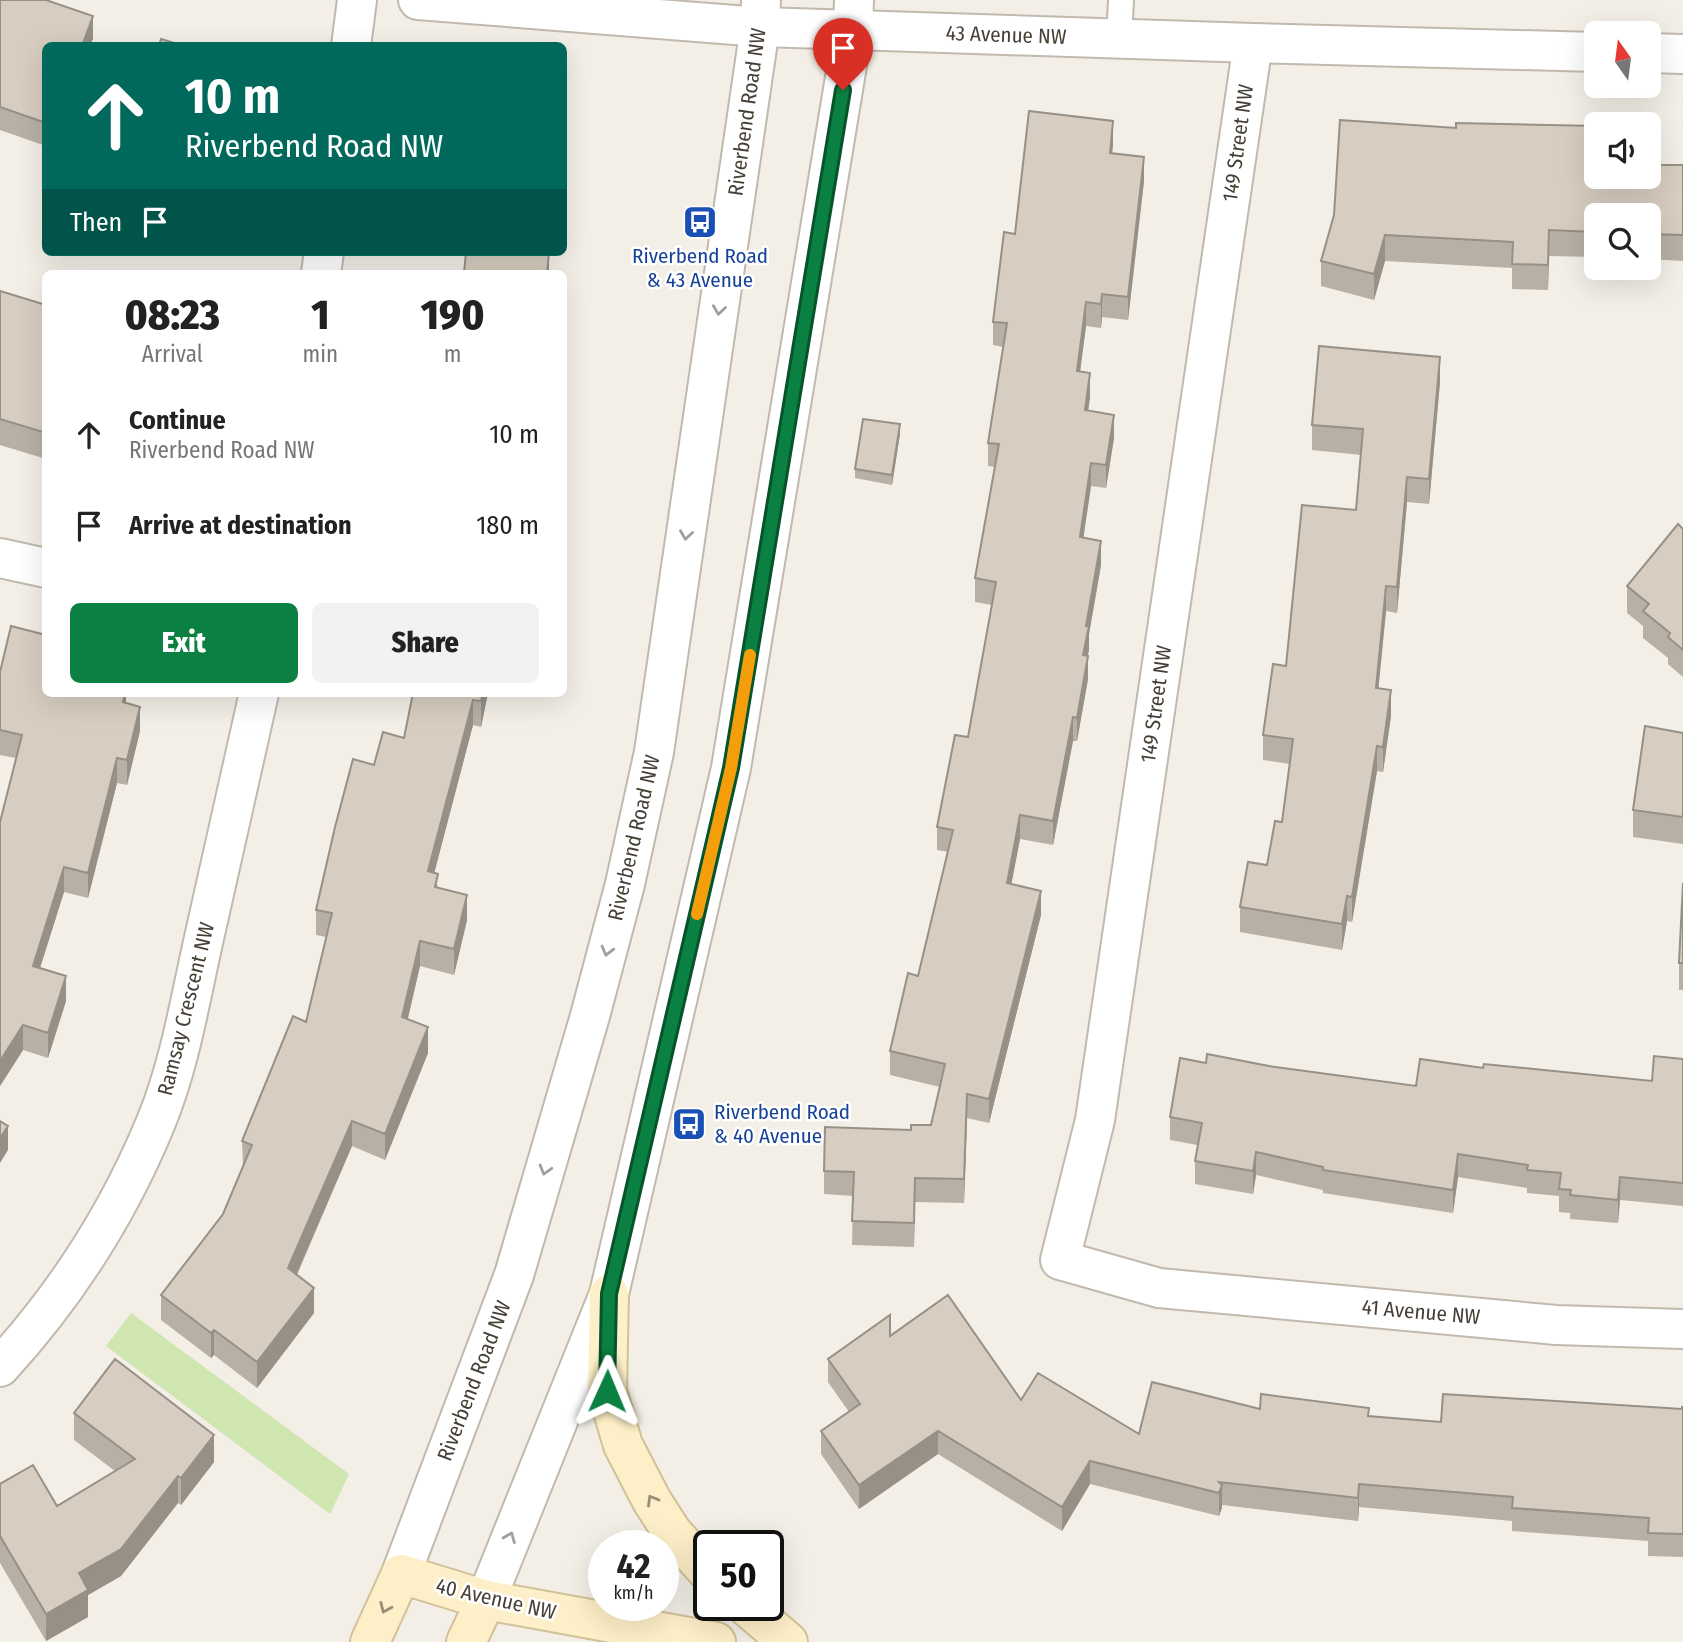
<!DOCTYPE html>
<style>
:root{--surface:#fff;--page:#f2f2f2;--text:#222;--muted:#767676;--accent:#0b8043}
body{margin:0;font-family:"Fira Sans Condensed",sans-serif;background:var(--page);color:var(--text);height:100vh;display:flex;flex-direction:column;font-size:26px;white-space:nowrap}
*{box-sizing:border-box;margin:0}
p{font-size:23px;color:var(--muted)}
.icon{flex:none;width:38px;height:38px;fill:none;stroke:currentColor;stroke-width:2;stroke-linecap:round;stroke-linejoin:round}
.map{position:relative;flex:1;overflow:hidden}
.sheet{position:absolute;left:42px;top:270px;width:525px;height:427px;display:flex;flex-direction:column;background:var(--surface);border-radius:10px;box-shadow:0 7px 28px #0002}
.sheet>*{flex:none}
.top-card{position:absolute;left:42px;top:42px;width:525px;height:214px;border-radius:10px;box-shadow:0 7px 28px #0002;background:#00695c;color:#fff;overflow:hidden}
.needle{width:46px;rotate:346deg}
.fabs{position:absolute;left:1584px;top:21px;display:grid;gap:14px}
.fabs a{display:grid;place-items:center;width:77px;height:77px;border-radius:10px;background:var(--surface);box-shadow:0 7px 28px #0002;font-size:35px}
.speed{position:absolute;left:588px;top:1530px;display:flex;gap:14px;font-size:35px;font-weight:700;text-align:center}
.speed>*{display:grid;place-content:center;width:91px;height:91px;border-radius:50%;background:var(--surface);box-shadow:0 7px 28px #0002;line-height:1}
.speed small{font-size:18px;font-weight:400}
.speed .limit{border:4px solid #111;border-radius:10px;background:#fff;color:#111}
.pin{position:absolute;display:grid;place-items:center;width:60px;height:60px;color:#fff;margin:-72px -30px;border-radius:50% 50% 50% 0;rotate:-45deg;box-shadow:0 0 7px #0007}
.pin .icon{rotate:45deg}
.me{position:absolute;width:77px;margin:-38px;rotate:1deg;stroke-linejoin:round;filter:drop-shadow(0 0 5px #0008)}
.turn{display:flex;align-items:center;gap:24px;height:147px;padding:0 28px;font-size:32px}
.turn .icon{width:91px;height:91px;stroke-width:2.5}
.turn b{display:block;font-size:49px;line-height:60px}
.then{display:flex;align-items:center;height:66px;padding:0 28px;background:#0003;gap:14px;font-size:26px}
.eta{display:flex;justify-content:space-evenly;align-items:center;height:119px;text-align:center}
.eta b{font-size:42px;font-weight:800;line-height:49px}
.action{display:flex;gap:14px;margin-top:auto;padding:14px 28px}
.action a{flex:1;height:80px;border-radius:10px;background:var(--accent);color:#fff;font-size:28px;font-weight:800;line-height:80px;text-align:center}
.action a+a{background:var(--page);color:var(--text)}
ul{padding:0;list-style:none}
li{display:flex;align-items:center;gap:21px;height:91px;padding:0 28px}
li div{flex:1}
li b{display:block;font-size:26px}
li em{font-style:normal}
.map>svg:first-child{display:block}
</style>
<div class="map">
<svg width="1683" height="1642" viewBox="0 0 1683 1642">
<rect width="100%" height="100%" fill="#f3efe7"/>
<path fill="#cfe6b1" d="M131,1313L349,1474L330,1514L106,1346Z"/>
<g fill="none" stroke-linecap="round" stroke-linejoin="round">
<g stroke="#c1b9ad" stroke-width="28">
<path id="service" d="M1119,39L1121,0"/>
</g>
<g stroke="#c1b9ad" stroke-width="42">
<path id="minor" d="M418,0L760,27L1253,43L1596,52
M1253,43L1095,1120L1060,1260L1159,1288L1556,1325L1683,1329
M351,46L357,0
M1648,53L1683,54
M321,273L324,252
M0,558L46,568
M0,1367C66,1295 119,1212 156,1122C179,1066 189,1006 202,947C221,862 240,778 259,693"/>
</g>
<g stroke="#c1b9ad" stroke-width="42">
<path id="tertiary" d="M401,1574L514,1275L590,1016L625,884L654,752L760,27L761,0
M486,1600L609,1294L731,768L853,29L854,0"/>
</g>
<g stroke="#d2c198" stroke-width="42">
<path id="secondary" d="M609,1294L607,1391L623,1445L652,1501L672,1532L709,1573
M745,1605L788,1642
M370,1642L401,1574L486,1600L716,1642
M466,1642L486,1600"/>
</g>
<use href="#service" stroke="#fff" stroke-width="24"/>
<use href="#minor" stroke="#fff" stroke-width="38"/>
<use href="#tertiary" stroke="#fff" stroke-width="38"/>
<use href="#secondary" stroke="#fdefc7" stroke-width="38"/>
</g>
<path fill="#b9b0a5" d="M0,0L93,39L46,46V146L0,130Z
M1113,144L1112,153L1144,181L1128,320L1102,317L1101,328L1086,326L1080,371L1090,397L1088,411L1114,438L1106,488L1091,486L1083,538L1101,565L1089,634L1088,656V679L1077,741H1073L1053,845L1020,839L1011,884L1041,915L989,1123L967,1118L964,1203L915,1202L914,1247L852,1245L853,1196L824,1194V1171L911,1130L931,1125L940,1087L890,1075V1051L918,976L948,852L937,850V827L968,737L992,605L975,602V578L995,467L988,466V443L1003,347L993,345V322L1015,234Z
M1656,165H1683V261L1648,259V215H1596V257L1549,256L1548,290L1512,289V268L1385,261L1374,300L1321,286V261L1334,215L1596,177Z
M0,291L46,305V459L0,445Z
M1440,382L1429,504L1407,502L1397,613L1386,611L1378,688L1391,716L1383,772L1377,771L1352,922L1347,921L1342,950L1240,932V907L1267,865L1282,822L1290,764L1263,760V735L1286,666L1356,510L1361,455L1312,450V425Z
M900,434L892,485L855,478V469Z
M1683,529V677L1668,664V658L1643,638V626L1627,613V586Z
M0,672L46,693H126V703L140,731L127,785L117,783L88,898L64,892L40,968L66,1001L48,1058L23,1050L0,1086V822L16,758L0,755Z
M413,693H488L481,727L473,725L434,873L438,888L467,920L454,975L420,966L408,1019L428,1053L385,1160L352,1146L297,1275L314,1313L257,1388L214,1355L211,1358L161,1320V1295L223,1214L243,1166L242,1141L306,1022L326,937L316,935V910L374,765L404,738Z
M1683,733V844L1633,837V810Z
M1683,883V990H1679V963Z
M1683,1059V1206L1620,1200L1618,1223L1570,1219V1213L1559,1212V1196L1527,1193V1188L1458,1177L1453,1213L1323,1193V1190L1256,1175L1253,1194L1195,1184V1161L1197,1145L1170,1140V1117L1206,1063L1269,1066L1416,1086L1483,1068L1652,1081Z
M890,1335L1021,1400L1139,1434L1260,1409L1369,1416L1441,1422L1682,1409L1683,1407V1557L1648,1556V1541L1512,1531V1521L1359,1507L1358,1521L1222,1505L1219,1516L1090,1484L1062,1531L938,1454L859,1509L821,1454V1431L849,1412L828,1382V1359Z
M74,1413L214,1462L181,1505L178,1503L121,1576L88,1595V1617L46,1641L0,1563V1484L57,1506L115,1471L74,1440Z"/>
<path fill="#969086" d="M93,16V39L90,46H82Z
M1113,121V144L1110,177V153Z
M1144,157V181L1128,320V297Z
M1549,230V256L1548,290V265Z
M1385,235V261L1374,300V274Z
M549,252V273H547Z
M1102,294V317L1101,328V304Z
M1086,302V326L1077,395V371Z
M1440,357V382L1429,504V479Z
M1090,373V397L1085,434V410Z
M1114,415V438L1106,488V465Z
M900,424V434L892,485V475Z
M1091,463V486L1080,561V537Z
M1407,477V502L1397,613V587Z
M1101,541V565L1089,634V650L1083,678V655L1086,626Z
M1386,586V611L1376,714V688Z
M1088,656V679L1077,741V718Z
M1391,690V716L1383,772V747Z
M125,693H126V713L123,702Z
M483,693H488L481,727V701Z
M473,700V725L428,897V871Z
M140,707V731L127,785V760Z
M1073,717V741L1053,845V821Z
M1377,746V771L1352,922V897Z
M117,758V783L88,898V873Z
M1020,815V839L1007,907V883Z
M64,867V892L33,990V966Z
M1041,891V915L989,1123V1099Z
M467,895V920L454,975V949Z
M1347,896V921L1342,950V924Z
M420,941V966L402,1042V1017Z
M66,976V1001L48,1058V1033Z
M23,1025V1050L0,1086V1061Z
M428,1027V1053L385,1160V1134Z
M967,1094V1118L964,1203V1179Z
M352,1121V1146L288,1294V1268Z
M8,1126V1150L0,1163V1138Z
M1256,1152V1175L1253,1194V1171Z
M1458,1154V1177L1453,1213V1190Z
M1620,1177V1200L1618,1223V1200Z
M915,1178V1202L914,1247V1223Z
M314,1288V1313L257,1388V1362Z
M214,1330V1355L211,1358V1333Z
M938,1431V1454L859,1509V1485Z
M214,1435V1462L181,1505V1478Z
M1090,1461V1484L1062,1531V1507Z
M178,1476V1503L121,1576L88,1595V1617L46,1641V1614L79,1573Z
M1359,1484V1507L1358,1521V1498Z
M1222,1485V1508L1219,1516V1493Z"/>
<path fill="#d7cdc0" stroke="#969086" stroke-width="2" d="M0,0H46L93,16L82,46H46V123L0,107Z
M161,39L184,46H159Z
M1029,111L1113,121L1110,153L1144,157L1128,297L1102,294L1101,304L1086,302L1077,371L1090,373L1085,410L1114,415L1106,465L1091,463L1080,537L1101,541L1086,626H1089L1083,655L1088,656L1077,718L1073,717L1053,821L1020,815L1007,883L1041,891L989,1099L967,1094L964,1179L915,1178L914,1223L852,1221L854,1172L824,1171L825,1127L911,1130V1125H931L945,1064L890,1051L908,973L918,976L953,830L937,827L955,735L968,737L996,582L975,578L999,444L988,443L1007,323L993,322L1004,232L1015,234Z
M1340,120L1456,128V123L1596,126V177H1648V161H1656V165H1683V235L1648,234V215H1596V232L1549,230L1548,265L1512,264L1513,242L1385,235L1374,274L1321,261L1334,215Z
M466,252H549L547,273H464Z
M0,291L46,305V433L0,419Z
M1319,346L1440,357L1429,479L1407,477L1397,587L1386,586L1376,688L1391,690L1383,747L1377,746L1352,897L1347,896L1342,924L1240,907L1248,862L1267,865L1275,821L1282,822L1293,739L1263,735L1273,664L1286,666L1302,505L1356,510L1363,429L1312,425Z
M863,419L900,424L892,475L855,469Z
M1678,524L1683,529V650L1668,637L1670,633L1643,611L1649,604L1627,586Z
M11,626L46,635V693H125L123,702L140,707L127,760L117,758L88,873L64,867L33,966L66,976L48,1033L23,1025L0,1061V822L22,735L0,730V672Z
M413,693H483L481,701L473,700L428,871L438,874L435,887L467,895L454,949L420,941L402,1017L428,1027L385,1134L352,1121L288,1268L314,1288L257,1362L214,1330L211,1333L161,1295L223,1214L252,1145L242,1141L293,1016L306,1022L332,913L316,910L335,827L353,759L374,765L383,732L404,738Z
M1645,726L1683,733V817L1633,810Z
M1683,883V963H1679Z
M1207,1054L1269,1066L1416,1086L1420,1059L1483,1068L1484,1064L1652,1081L1654,1056L1683,1059V1183L1620,1177L1618,1200L1570,1195L1571,1190L1559,1189L1561,1173L1527,1170L1528,1165L1458,1154L1453,1190L1323,1170V1167L1256,1152L1253,1171L1195,1161L1202,1123L1170,1117L1180,1058L1206,1063Z
M0,1121L8,1126L0,1138Z
M948,1295L1021,1400L1038,1373L1139,1434L1152,1382L1260,1409L1261,1394L1369,1408L1368,1416L1441,1422L1443,1394L1682,1409V1407H1683V1534L1648,1533L1649,1518L1512,1508L1513,1497L1359,1484L1358,1498L1219,1482L1222,1485L1219,1493L1090,1461L1062,1507L938,1431L859,1485L821,1431L860,1404L828,1359L890,1315V1336Z
M115,1359L214,1435L181,1478L178,1476L121,1549L79,1573L88,1590L46,1614L0,1536V1484L33,1465L57,1506L135,1459L74,1413Z"/>
<defs><path id="oneway-chevron" d="M-2-3.5L2.5 0L-2 3.5" fill="none" stroke-width="1.6" stroke-linecap="round" stroke-linejoin="round" transform="scale(1.75)"/></defs>
<g stroke="#a29f9a">
<use href="#oneway-chevron" transform="translate(719 310) rotate(98)"/>
<use href="#oneway-chevron" transform="translate(686 535) rotate(98)"/>
<use href="#oneway-chevron" transform="translate(607 951) rotate(105)"/>
<use href="#oneway-chevron" transform="translate(545 1170) rotate(106)"/>
<use href="#oneway-chevron" transform="translate(510 1537) rotate(-68)"/>
</g>
<g stroke="#988e77">
<use href="#oneway-chevron" transform="translate(652 1500) rotate(-120)"/>
<use href="#oneway-chevron" transform="translate(385 1608) rotate(114)"/>
</g>
<g fill="none" stroke-linecap="round" stroke-linejoin="round">
<g stroke="#07532c" stroke-width="18">
<path id="route" d="M607,1391L609,1294L731,768L843,90"/>
</g>
<use href="#route" stroke="#0b8043" stroke-width="12"/>
<path stroke="#f59e0b" stroke-width="12" d="M697,914L731,768L750,655"/>
</g>
<defs>
<g id="bus-square" transform="scale(1.75)"><rect x="-9" y="-9" width="18" height="18" rx="4" fill="#1a4fb4" stroke="#fff"/><path d="M-5-6H5V4H4V6H2V4H-2V6H-4V4H-5ZM-3.5-4V0h7V-4ZM-3.5 1.2v1.5H-2V1.2ZM2 1.2v1.5H3.5V1.2Z" fill="#fff"/></g>
</defs>
<g fill-rule="evenodd">
<use href="#bus-square" x="700" y="222"/>
<use href="#bus-square" x="689" y="1124"/>
</g>
<g text-anchor="middle" stroke-width="5" stroke-linejoin="round" paint-order="stroke">
<g font-size="21" fill="#463f36" stroke="#fff">
<text transform="translate(1006 35) rotate(2)" y="7">43 Avenue NW</text>
<text transform="translate(747 112) rotate(-82)" y="7">Riverbend Road NW</text>
<text transform="translate(1238 143) rotate(-82)" y="7">149 Street NW</text>
<text transform="translate(1156 704) rotate(-82)" y="7">149 Street NW</text>
<text transform="translate(634 838) rotate(-77)" y="7">Riverbend Road NW</text>
<text transform="translate(186 1009) rotate(-76)" y="7">Ramsay Crescent NW</text>
<text transform="translate(1421 1312) rotate(5)" y="7">41 Avenue NW</text>
<text transform="translate(474 1381) rotate(-69)" y="7">Riverbend Road NW</text>
<text transform="translate(496 1599) rotate(13)" y="7">40 Avenue NW</text>
</g>
<g font-size="21" fill="#164399" stroke="#fff">
<text x="700" y="263">Riverbend Road<tspan x="700" dy="24">&amp; 43 Avenue</tspan></text>
<text x="714" y="1119" text-anchor="start">Riverbend Road<tspan x="714" dy="24">&amp; 40 Avenue</tspan></text>
</g>
</g>
</svg>
<div class="fabs">
<a><svg class="needle" viewBox="-14 -14 28 28"><path d="M0-13l5 13h-10z" fill="#e53935"/><path d="M0 13l5-13h-10z" fill="#767676"/></svg></a>
<a><svg class="icon" aria-label="sound" viewBox="0 0 24 24"><path d="M4 9h4l5-4v14l-5-4H4zM17 9q2 3 0 6"/></svg></a>
<a><svg class="icon" aria-label="search" viewBox="0 0 24 24"><circle cx="10" cy="10" r="6"/><path d="M15 15l6 6"/></svg></a>
</div>
<div class="speed"><div>42<small>km/h</small></div><div class="limit">50</div></div>
<div class="pin" style="left:843px;top:90px;background:#d93025"><svg class="icon" aria-label="arrive" viewBox="0 0 24 24"><path d="M6 21V4h12l-3 4 3 4H6"/></svg></div>
<svg class="me" style="left:607px;top:1391px" viewBox="-20 -20 40 40"><path d="M0-17L14 15 0 8-14 15z" fill="#0b8043" stroke="#fff" stroke-width="4"/></svg>
<div class="top-card">
<div class="turn"><svg class="icon" aria-label="ahead" viewBox="0 0 24 24"><path d="M12 20V5M6 11l6-6 6 6"/></svg><div><b>10 m</b>Riverbend Road NW</div></div>
<div class="then">Then<svg class="icon" aria-label="arrive" viewBox="0 0 24 24"><path d="M6 21V4h12l-3 4 3 4H6"/></svg></div>
</div>
<section class="sheet">
<div class="eta">
<div><b>08:23</b><p>Arrival</p></div>
<div><b>1</b><p>min</p></div>
<div><b>190</b><p>m</p></div>
</div>
<ul>
<li><svg class="icon" aria-label="ahead" viewBox="0 0 24 24"><path d="M12 20V5M6 11l6-6 6 6"/></svg><div><b>Continue</b><p>Riverbend Road NW</p></div><em>10 m</em></li>
<li><svg class="icon" aria-label="arrive" viewBox="0 0 24 24"><path d="M6 21V4h12l-3 4 3 4H6"/></svg><div><b>Arrive at destination</b></div><em>180 m</em></li>
</ul>
<div class="action"><a>Exit</a><a>Share</a></div>
</section>
</div>
